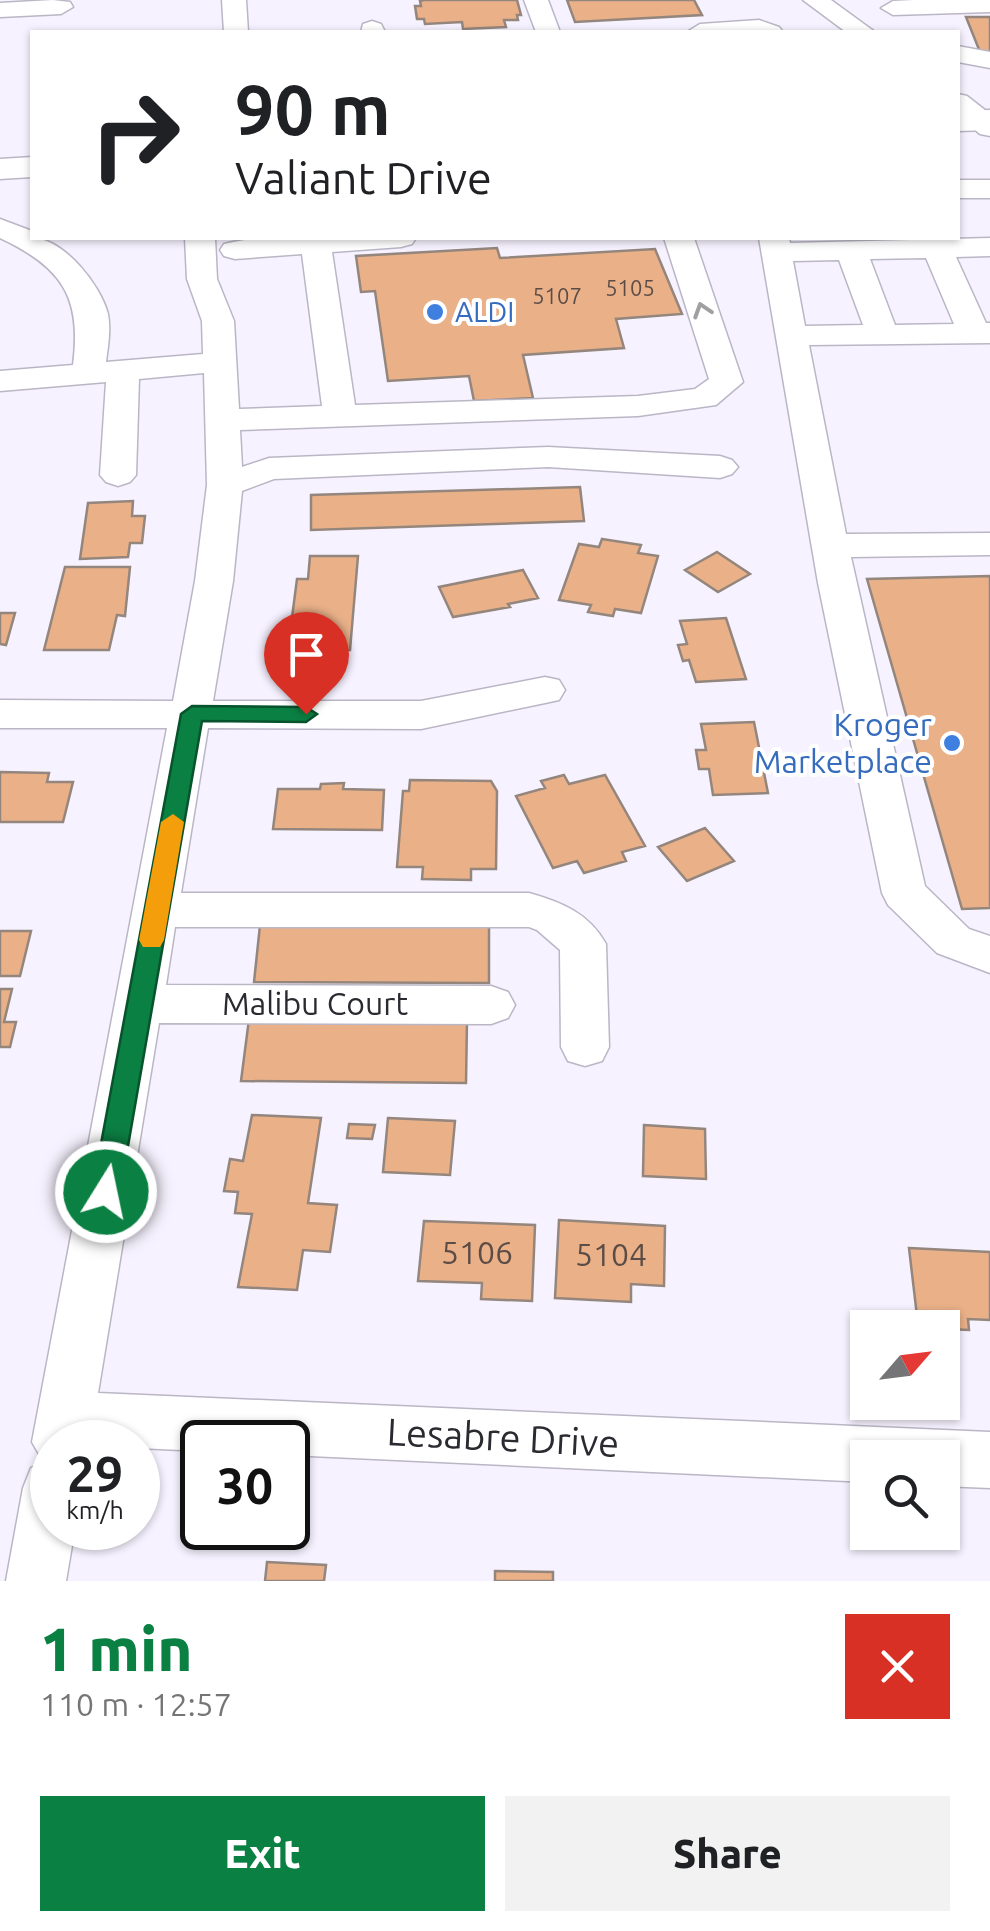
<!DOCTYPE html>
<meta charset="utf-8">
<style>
:root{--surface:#fff;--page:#f2f2f2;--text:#202124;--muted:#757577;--accent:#0b8043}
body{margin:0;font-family:Ubuntu,sans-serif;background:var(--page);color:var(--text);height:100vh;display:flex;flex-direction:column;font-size:38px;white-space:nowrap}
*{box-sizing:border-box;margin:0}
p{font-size:32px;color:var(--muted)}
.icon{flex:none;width:55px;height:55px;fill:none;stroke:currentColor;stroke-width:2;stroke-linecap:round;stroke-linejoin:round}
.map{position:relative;height:1581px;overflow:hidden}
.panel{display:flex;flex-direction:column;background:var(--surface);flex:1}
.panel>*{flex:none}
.guide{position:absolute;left:30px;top:30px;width:930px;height:210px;border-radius:0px;box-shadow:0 2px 8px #0004;background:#fff;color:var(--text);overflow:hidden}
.needle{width:65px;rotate:62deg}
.fabs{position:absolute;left:850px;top:1310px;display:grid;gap:20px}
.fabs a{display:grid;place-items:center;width:110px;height:110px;border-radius:0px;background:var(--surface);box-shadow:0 2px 8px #0004;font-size:50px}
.speed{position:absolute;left:30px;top:1420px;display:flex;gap:20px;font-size:50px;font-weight:700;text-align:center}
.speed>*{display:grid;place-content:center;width:130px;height:130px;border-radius:50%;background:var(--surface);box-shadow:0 2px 8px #0004;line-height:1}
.speed small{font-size:25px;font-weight:400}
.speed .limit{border:5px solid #111;border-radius:15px;background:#fff;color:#111}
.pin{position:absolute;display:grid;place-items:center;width:85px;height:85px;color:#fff;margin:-102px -42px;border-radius:50% 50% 50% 0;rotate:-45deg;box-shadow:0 0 10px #0007}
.pin .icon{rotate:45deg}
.me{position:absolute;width:110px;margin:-55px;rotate:10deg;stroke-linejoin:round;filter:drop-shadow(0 0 8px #0008)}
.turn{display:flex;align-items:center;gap:35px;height:210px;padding:0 40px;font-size:45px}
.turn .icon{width:130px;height:130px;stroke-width:2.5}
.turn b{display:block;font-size:70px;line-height:85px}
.round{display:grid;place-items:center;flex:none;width:105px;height:105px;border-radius:0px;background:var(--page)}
.summary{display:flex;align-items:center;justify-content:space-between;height:170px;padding:0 40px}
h1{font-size:60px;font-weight:800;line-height:75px;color:var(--accent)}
.primary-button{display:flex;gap:20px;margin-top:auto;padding:20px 40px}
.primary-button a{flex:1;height:115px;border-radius:0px;background:var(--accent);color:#fff;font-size:40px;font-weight:800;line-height:115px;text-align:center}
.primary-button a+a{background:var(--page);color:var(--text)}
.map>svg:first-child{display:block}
</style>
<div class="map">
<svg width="990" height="1581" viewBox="0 0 990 1581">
<rect width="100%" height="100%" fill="#f6f2ff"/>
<path fill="#eab189" stroke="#94867d" stroke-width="2.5" d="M517,0L521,15H517L518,20H504L506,27L463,29L462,22L425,24L424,19H417L415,6H421L420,1L424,0Z
M567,0H694L702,15L575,22Z
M966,17H990V52H980Z
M497,248L500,258L655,249L682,314L616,319L624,348L523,355L533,398L474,401L469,376L388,381L375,291L361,292L356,256Z
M580,487L584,521L311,530V495Z
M133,501L132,516H145L142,543H130L128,557L80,559L88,503Z
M602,539L641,545L638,553L658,556L641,613L615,609L613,616L588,612L591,605L559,600L579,544L599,547Z
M717,552L750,574L718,592L685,570Z
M310,556H358L350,650H299L303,625H291L297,579H308Z
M65,567H130L125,616L117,615L109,650H44Z
M523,570L538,598L508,604L510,607L453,617L439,587Z
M990,576V908L962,909L867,579Z
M0,613H15L6,645L0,644Z
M726,618L746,679L696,682L689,660L683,661L678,645L687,644L680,621Z
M754,722L768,793L713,795L709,769H699L696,750H706L701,724Z
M0,772L49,773L47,782H73L63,822H0Z
M564,775L569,784L605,775L645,846L622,852L626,861L584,873L577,861L553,868L516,796L545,788L541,781Z
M410,780L491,781L497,791L496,869H471V880L422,879L423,867H397L403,791H409Z
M344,783L343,789L384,790L382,830L273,829L278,789H320L321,784Z
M705,828L734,861L687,881L658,847Z
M260,925H489V983L254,982Z
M0,931H31L20,976H0Z
M0,989H12L4,1022H16L10,1047H0Z
M249,1019L467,1021L466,1083L241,1081Z
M252,1115L321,1118L308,1203L337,1205L330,1252L303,1250L297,1290L238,1287L252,1214L235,1213L238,1192L224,1191L230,1159L243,1161Z
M388,1118L455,1121L450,1175L383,1172Z
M349,1124L375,1125L372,1139L347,1138Z
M644,1125L705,1129L706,1179L643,1176Z
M559,1220L665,1226L664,1286L631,1284V1302L555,1298Z
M424,1221L535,1225L532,1301L481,1299L482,1283L418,1281Z
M909,1248L990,1252V1320L968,1319L969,1330L926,1328L924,1316H917Z
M267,1562L326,1565L324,1581H265Z
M495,1571L553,1572V1581H495Z"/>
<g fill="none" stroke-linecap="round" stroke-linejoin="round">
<g stroke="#bbb6c5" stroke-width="3">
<path id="minor" d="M53,0L70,2L73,7L61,14L0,17V3Z
M222,0H246L248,32H224Z
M524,0H548L560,32H536Z
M803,0H831L875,32H846Z
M913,0H990V12L893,15L881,8L893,1Z
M759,20L779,27L783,32H687L700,24Z
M372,21L381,24L385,32H361L363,24Z
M958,46L990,52V68L958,62Z
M958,94L967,96L990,114V136L980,134L958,115Z
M958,180H990V198H958Z
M0,219L32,231V238C64,238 101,286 108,314C111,330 108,346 106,362L203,354L202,321L187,279L185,238H215L217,279L234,321L239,409L322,406L302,254L235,259L224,256L220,250L224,244C275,231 363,235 416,238L412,244L401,247L332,252L355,405L638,396L695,389L709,379L664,238H694L743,382L716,405L638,416L240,430L242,467L269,458L548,447L720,456L732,460L738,467L732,474L720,478L548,467L274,479L242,491L233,581L213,701H421L545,677L559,680L565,690L559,700L545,703L421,729L208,728L181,893H529C561,902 589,913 606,944L609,1047L602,1061L585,1066L568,1061L561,1047L560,950L537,930L529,927H175L166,985L491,986L508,992L515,1005L508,1018L491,1024L159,1023L98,1393L990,1432V1488L942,1486V1458H868V1482L288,1455V1442H202V1451L138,1448V1442H52V1528H75L66,1581H6L23,1488L31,1468L44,1463L32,1442L167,728H0V700L173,701L195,581L207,485L204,373L139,379L136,475L130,482L118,486L106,482L100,475L106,382L0,391V371L73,365C82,297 62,267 0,238Z
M759,238H789L790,243L990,238V256L956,257L986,323H990V343L809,345L846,534L990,533V555L851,557L925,886L969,929L990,936V973L937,953L888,905L882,893L818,583ZM926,258L954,324L895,325L870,259ZM839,260L863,325L805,326L793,261Z"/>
</g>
<g stroke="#bbb6c5" stroke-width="3">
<path id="major" d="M990,110V130L958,131V111Z
M32,157V177L0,179V159Z"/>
</g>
<use href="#minor" fill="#fff" fill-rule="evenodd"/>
<use href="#major" fill="#fff" fill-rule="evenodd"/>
</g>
<defs><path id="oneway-chevron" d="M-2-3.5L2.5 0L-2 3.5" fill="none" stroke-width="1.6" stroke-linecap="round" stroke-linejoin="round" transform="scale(2.5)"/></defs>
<use stroke="#a09fa2" href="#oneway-chevron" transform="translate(702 310) rotate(-108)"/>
<path fill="#0b8043" stroke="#07532c" stroke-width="2.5" d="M192,706L306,707L317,714L306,722L202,721L120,1192L116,1201L106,1204L96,1201L92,1192L181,714Z"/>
<path fill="#f59e0b" d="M173,814L184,822L164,940L160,947H143L139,940L161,822Z"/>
<g fill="#3f7fe0" stroke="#fff" stroke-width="4">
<circle cx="435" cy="312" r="10"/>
<circle cx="952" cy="743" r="10"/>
</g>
<g text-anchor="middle" stroke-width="8" stroke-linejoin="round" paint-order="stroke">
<g font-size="22" fill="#5c4c46">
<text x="630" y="296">5105</text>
<text x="557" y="304">5107</text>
</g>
<g font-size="28" fill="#366cbe" stroke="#fff" text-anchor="start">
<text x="455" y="322">ALDI</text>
</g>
<g font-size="32" fill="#366cbe" stroke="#fff" text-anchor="end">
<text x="932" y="736">Kroger<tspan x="932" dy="37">Marketplace</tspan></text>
</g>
<g font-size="32" fill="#2c2a30" stroke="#fff">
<text x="315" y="1015">Malibu Court</text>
</g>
<g font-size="32" fill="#5c4c46">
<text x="477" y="1264">5106</text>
<text x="611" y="1266">5104</text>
</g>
<g font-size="38" fill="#2c2a30" stroke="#fff">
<text transform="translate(503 1438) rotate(3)" y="13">Lesabre Drive</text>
</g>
</g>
</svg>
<div class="fabs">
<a><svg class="needle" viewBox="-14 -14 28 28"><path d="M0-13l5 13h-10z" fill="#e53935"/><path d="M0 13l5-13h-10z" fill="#757577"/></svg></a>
<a><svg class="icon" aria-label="search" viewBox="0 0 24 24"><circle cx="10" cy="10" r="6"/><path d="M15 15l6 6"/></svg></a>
</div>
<div class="speed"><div>29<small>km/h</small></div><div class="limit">30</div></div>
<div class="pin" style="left:306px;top:714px;background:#d93025"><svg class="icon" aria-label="arrive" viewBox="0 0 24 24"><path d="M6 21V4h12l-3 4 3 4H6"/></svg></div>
<svg class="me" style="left:106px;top:1192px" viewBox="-20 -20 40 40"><circle r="17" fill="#0b8043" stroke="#fff" stroke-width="3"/><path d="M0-11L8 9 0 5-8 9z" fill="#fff"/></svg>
<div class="guide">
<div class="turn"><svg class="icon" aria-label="right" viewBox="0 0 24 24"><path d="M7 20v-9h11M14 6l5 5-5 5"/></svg><div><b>90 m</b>Valiant Drive</div></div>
</div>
</div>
<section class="panel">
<div class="summary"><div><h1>1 min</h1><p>110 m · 12:57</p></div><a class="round" style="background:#d93025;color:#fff"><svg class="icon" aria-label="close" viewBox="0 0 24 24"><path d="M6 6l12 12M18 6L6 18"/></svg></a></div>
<div class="primary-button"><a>Exit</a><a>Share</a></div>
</section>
